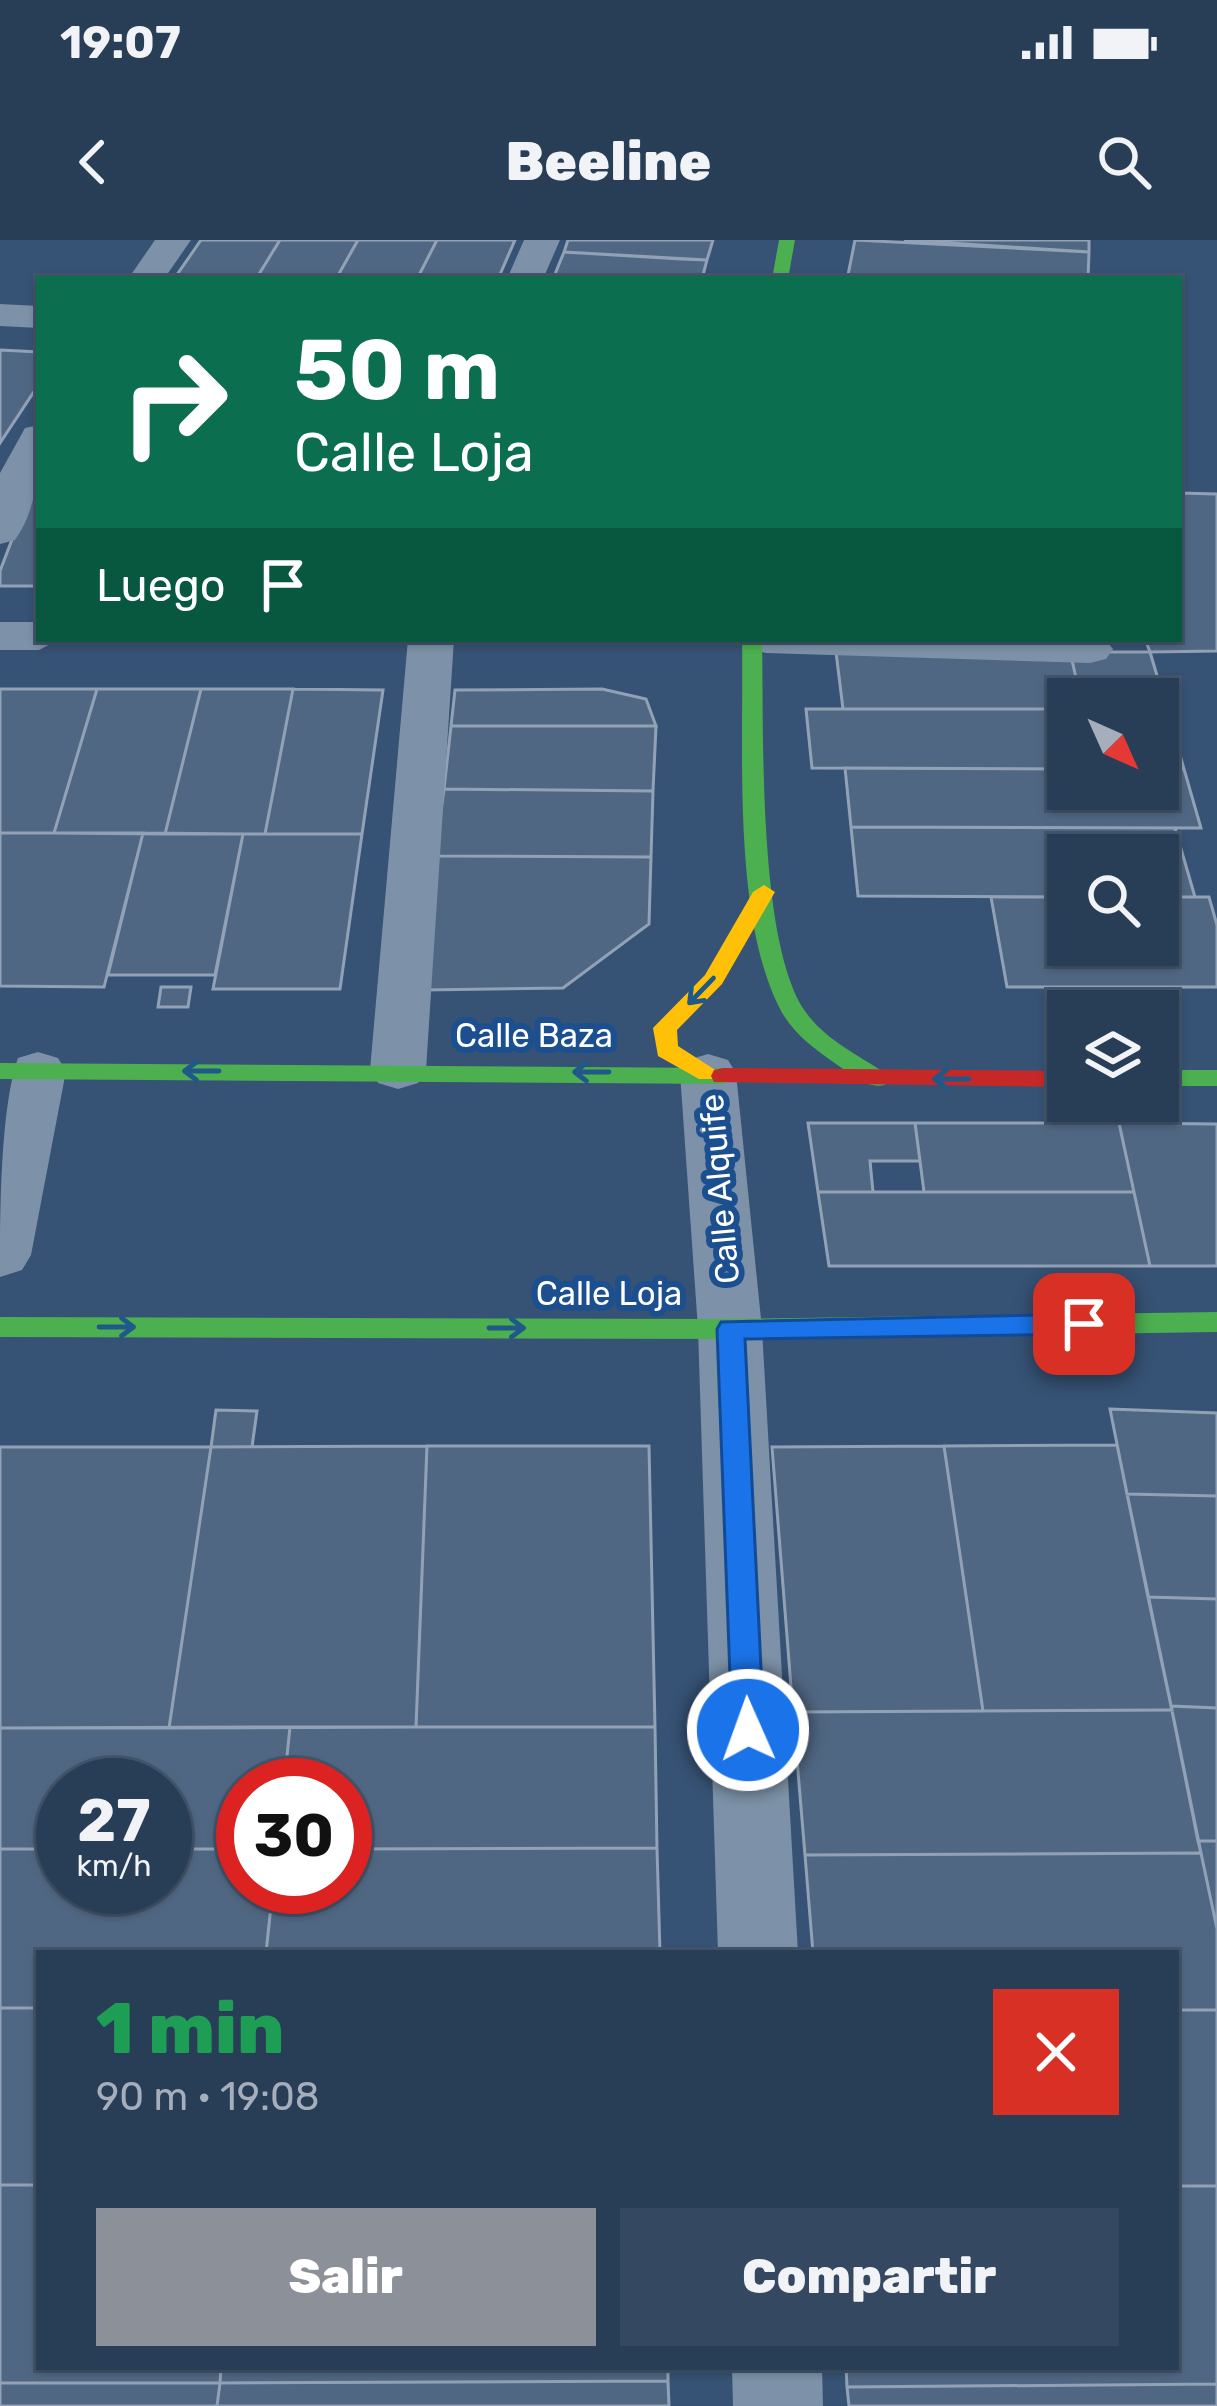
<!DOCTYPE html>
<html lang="es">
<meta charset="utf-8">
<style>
:root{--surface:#283e57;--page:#344961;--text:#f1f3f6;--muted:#a5aeba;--line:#44576d;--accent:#8c9099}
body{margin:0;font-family:Rubik,sans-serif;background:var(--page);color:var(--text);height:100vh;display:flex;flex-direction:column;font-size:45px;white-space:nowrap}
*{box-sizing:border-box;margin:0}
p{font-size:39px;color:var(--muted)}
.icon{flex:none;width:66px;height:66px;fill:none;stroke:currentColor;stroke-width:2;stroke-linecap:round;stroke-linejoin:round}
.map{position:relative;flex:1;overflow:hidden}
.side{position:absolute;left:36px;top:1710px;width:1143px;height:420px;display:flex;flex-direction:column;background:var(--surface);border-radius:0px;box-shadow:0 3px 9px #0004,0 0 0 3px var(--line)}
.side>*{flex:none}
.hud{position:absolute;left:36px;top:36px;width:1146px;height:366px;border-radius:0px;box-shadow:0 3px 9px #0004,0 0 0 3px var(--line);background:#0b6e4f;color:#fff;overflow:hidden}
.needle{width:78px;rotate:135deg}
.fabs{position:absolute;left:1047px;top:438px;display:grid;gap:24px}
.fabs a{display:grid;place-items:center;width:132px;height:132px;border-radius:0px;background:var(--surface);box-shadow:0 3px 9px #0004,0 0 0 3px var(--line);font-size:60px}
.speed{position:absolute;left:36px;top:1518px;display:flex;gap:24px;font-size:60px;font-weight:700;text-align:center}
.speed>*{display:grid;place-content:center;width:156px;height:156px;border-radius:50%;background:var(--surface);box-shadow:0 3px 9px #0004,0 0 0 3px var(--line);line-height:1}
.speed small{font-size:30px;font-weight:400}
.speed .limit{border:18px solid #d22;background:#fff;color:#111}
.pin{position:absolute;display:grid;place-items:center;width:102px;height:102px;color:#fff;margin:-51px;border-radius:24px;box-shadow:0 6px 18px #0006}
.me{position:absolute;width:132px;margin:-66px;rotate:358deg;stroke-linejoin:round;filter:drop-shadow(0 0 9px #0008)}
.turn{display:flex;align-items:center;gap:42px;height:252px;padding:0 60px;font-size:54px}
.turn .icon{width:156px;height:156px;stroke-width:2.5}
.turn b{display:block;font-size:84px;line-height:102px}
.then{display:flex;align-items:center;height:114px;padding:0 60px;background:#0003;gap:24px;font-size:45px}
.round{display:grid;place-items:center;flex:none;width:126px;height:126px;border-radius:0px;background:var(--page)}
.summary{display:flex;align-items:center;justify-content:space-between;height:204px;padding:0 60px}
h1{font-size:72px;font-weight:800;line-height:90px;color:#1e9e55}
.primary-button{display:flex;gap:24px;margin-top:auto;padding:24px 60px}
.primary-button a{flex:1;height:138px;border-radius:0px;background:var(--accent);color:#fff;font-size:48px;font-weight:800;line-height:138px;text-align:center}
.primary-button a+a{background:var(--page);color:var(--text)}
.status{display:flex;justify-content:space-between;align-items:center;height:84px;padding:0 60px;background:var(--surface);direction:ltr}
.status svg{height:33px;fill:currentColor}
header{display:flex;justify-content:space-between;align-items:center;height:156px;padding:0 60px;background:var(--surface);font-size:54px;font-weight:800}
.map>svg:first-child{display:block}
</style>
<div class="status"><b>19:07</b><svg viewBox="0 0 49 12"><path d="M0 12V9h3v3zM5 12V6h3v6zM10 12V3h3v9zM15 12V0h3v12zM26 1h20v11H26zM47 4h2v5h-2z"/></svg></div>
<header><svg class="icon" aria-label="back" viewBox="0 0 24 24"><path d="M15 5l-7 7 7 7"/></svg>Beeline<svg class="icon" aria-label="search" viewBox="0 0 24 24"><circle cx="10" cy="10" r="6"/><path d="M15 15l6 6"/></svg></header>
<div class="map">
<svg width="1217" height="2166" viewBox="0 0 1217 2166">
<rect width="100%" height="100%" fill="#365274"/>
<path fill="#506783" stroke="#92a2b6" stroke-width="3" d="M201,0H280L256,39H174Z
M280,0H358L336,39H256Z
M358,0H437L417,39H336Z
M437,0H515L498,39H417Z
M568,0H713L707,20L564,12Z
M855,0L1089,12L1088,39L848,35Z
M904,0H1089V12Z
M564,12L681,19L707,20L702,39H553Z
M0,110L39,112V144L0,203Z
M39,229V346H0V331Z
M1179,253L1217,254V411L1150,412L1145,399H1179Z
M836,412H1070L1081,459H1068V469H843Z
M1070,412H1150L1167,469H1158V459H1081Z
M0,449H97L54,593H0Z
M97,449H201L165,594L54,593Z
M201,449H293L265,594H165Z
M293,449L383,450L362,594H265Z
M602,449L646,459L656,486H451L455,450Z
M806,469H1068V529L812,528Z
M1158,469H1167L1184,529H1158Z
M451,486H656L653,551L444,549Z
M845,528L1068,529V549H1158V529H1184L1201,588L851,587Z
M444,549L653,551L651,617L435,616Z
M851,587L1175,588L1195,657H1158V615H1068V657L858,656Z
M0,593H143L104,747L0,746Z
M143,593L243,594L215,735H108Z
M243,594H362L340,749H213Z
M435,616L651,617L649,684L563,748L424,750Z
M991,657H1068V705H1158V657H1209L1217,685V747H1007Z
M161,747H191L188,767H158Z
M808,883H915L920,921H870L873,952H818Z
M915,883H1119L1134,952H924Z
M1119,883L1217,884V1026H1150Z
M818,952H1134L1150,1026H829Z
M1110,1169L1217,1173V1256L1127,1254Z
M216,1170L257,1171L252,1207H211Z
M1117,1205L1172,1470L983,1471L944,1206Z
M427,1206H649L655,1487H416Z
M427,1206L416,1487L169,1488L211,1207Z
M944,1206L983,1471L793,1472L772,1207Z
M0,1207H211L169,1488H0Z
M1127,1254L1217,1256V1359L1148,1357Z
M1148,1357L1217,1359V1468L1171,1466Z
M1171,1466L1217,1468V1601H1198Z
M1172,1470L1201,1613L805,1615L793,1472Z
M290,1487H655L657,1608L345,1609V1545H284Z
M290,1487L284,1545H243V1609H165V1545H63V1609H0V1488Z
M1198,1601H1217V1689L1201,1613Z
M657,1608L660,1713H266L273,1647H345V1609Z
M0,1609H63V1647H165V1609H243V1647H273L266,1713H39V1768H0Z
M1201,1613L1217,1689V1770H1176V1713H813L805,1615Z
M0,1768H39V1945H0Z
M1176,1770H1217V1946H1176Z
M0,1945H39V2127H221L220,2143H0Z
M1176,1946H1217V2144L847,2147L846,2127H1176Z
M221,2127H668V2141L220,2143Z
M668,2141L669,2166H217L220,2143Z
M0,2143H220L217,2166H0Z
M1217,2144V2166H849L847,2147Z"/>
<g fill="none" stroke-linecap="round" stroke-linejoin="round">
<path fill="#7d92a8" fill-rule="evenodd" d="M155,0H191L164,39H128Z
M524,0H560L543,39H507Z
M0,64L39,66V88L0,86Z
M39,185C39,225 39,266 15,300L0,304V233L25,188Z
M0,382H39V399H60L39,410H0Z
M408,399H454L426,830L418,843L398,849L378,843L370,830Z
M743,399H1105L1113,409L1106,419L1090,423L766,413L750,409Z
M38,812L58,818L66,831L31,1015L22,1030L0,1037C0,976 0,869 18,818Z
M708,814L728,820L736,833L762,1089L798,1713H718L698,1089L680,833L688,820Z
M732,2127H822L823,2166H733Z"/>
<path fill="#4caf50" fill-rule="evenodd" d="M779,0H795L788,39H772Z
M742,399H762C764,487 757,701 805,771C824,799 858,815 885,833L888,839L885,845C866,849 851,834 836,824C813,808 790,791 778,765C732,670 744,505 742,399Z
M0,823L723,828L735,836L723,844L0,839Z
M1158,830H1217V846H1158Z
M1217,1072V1092L730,1099L0,1097V1077L730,1079Z"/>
<path fill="#ffc107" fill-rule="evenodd" d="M764,645L775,652L722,744L677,790L678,806L720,833L717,839H699L658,816L653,788L705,735L753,652Z"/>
<path fill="#c62828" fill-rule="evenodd" d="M723,828L1068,831V847L714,842L711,836L714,830Z"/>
</g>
<defs><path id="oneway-shaft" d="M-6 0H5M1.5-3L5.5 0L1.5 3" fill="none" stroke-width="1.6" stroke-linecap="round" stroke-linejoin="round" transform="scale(3)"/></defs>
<g stroke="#205989">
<use href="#oneway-shaft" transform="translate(701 751) rotate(134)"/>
<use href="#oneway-shaft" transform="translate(201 831) rotate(180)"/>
<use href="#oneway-shaft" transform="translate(591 832) rotate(-180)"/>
<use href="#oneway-shaft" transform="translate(951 839) rotate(180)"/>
<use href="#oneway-shaft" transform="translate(117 1087)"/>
<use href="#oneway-shaft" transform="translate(507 1088)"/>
</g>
<path fill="#1a73e8" stroke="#114b97" stroke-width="3" d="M1084,1074L1098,1084L1084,1094L745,1099L764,1490L759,1500H737L732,1490L717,1089L721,1082Z"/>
<g text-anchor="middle" stroke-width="12" stroke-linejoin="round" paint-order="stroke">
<g font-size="33" fill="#fff" stroke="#1b4f8f">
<text x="534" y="807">Calle Baza</text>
<text transform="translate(719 949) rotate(-95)" y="12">Calle Alquife</text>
<text x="609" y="1065">Calle Loja</text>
</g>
</g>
</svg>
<div class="fabs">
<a><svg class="needle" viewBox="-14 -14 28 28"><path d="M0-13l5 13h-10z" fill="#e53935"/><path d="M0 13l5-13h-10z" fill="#a5aeba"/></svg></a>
<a><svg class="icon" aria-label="search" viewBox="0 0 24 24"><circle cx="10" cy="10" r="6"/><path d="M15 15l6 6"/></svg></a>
<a><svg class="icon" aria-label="layers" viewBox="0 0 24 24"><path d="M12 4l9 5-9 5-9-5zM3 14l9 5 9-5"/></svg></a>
</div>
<div class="speed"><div>27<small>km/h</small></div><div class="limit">30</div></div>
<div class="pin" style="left:1084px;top:1084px;background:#d93025"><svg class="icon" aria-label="arrive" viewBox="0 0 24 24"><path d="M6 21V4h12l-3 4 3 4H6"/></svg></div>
<svg class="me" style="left:748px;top:1490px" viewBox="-20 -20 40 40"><circle r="17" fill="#1a73e8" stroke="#fff" stroke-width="3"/><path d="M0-11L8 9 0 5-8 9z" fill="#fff"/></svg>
<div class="hud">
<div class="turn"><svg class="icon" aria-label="right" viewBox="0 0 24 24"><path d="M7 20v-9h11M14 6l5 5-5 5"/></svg><div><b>50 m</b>Calle Loja</div></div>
<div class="then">Luego<svg class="icon" aria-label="arrive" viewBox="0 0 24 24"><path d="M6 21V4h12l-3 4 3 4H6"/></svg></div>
</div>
<section class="side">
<div class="summary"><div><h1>1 min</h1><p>90 m · 19:08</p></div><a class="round" style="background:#d93025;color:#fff"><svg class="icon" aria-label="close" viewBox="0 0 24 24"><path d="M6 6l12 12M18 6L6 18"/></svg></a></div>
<div class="primary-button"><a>Salir</a><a>Compartir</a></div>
</section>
</div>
